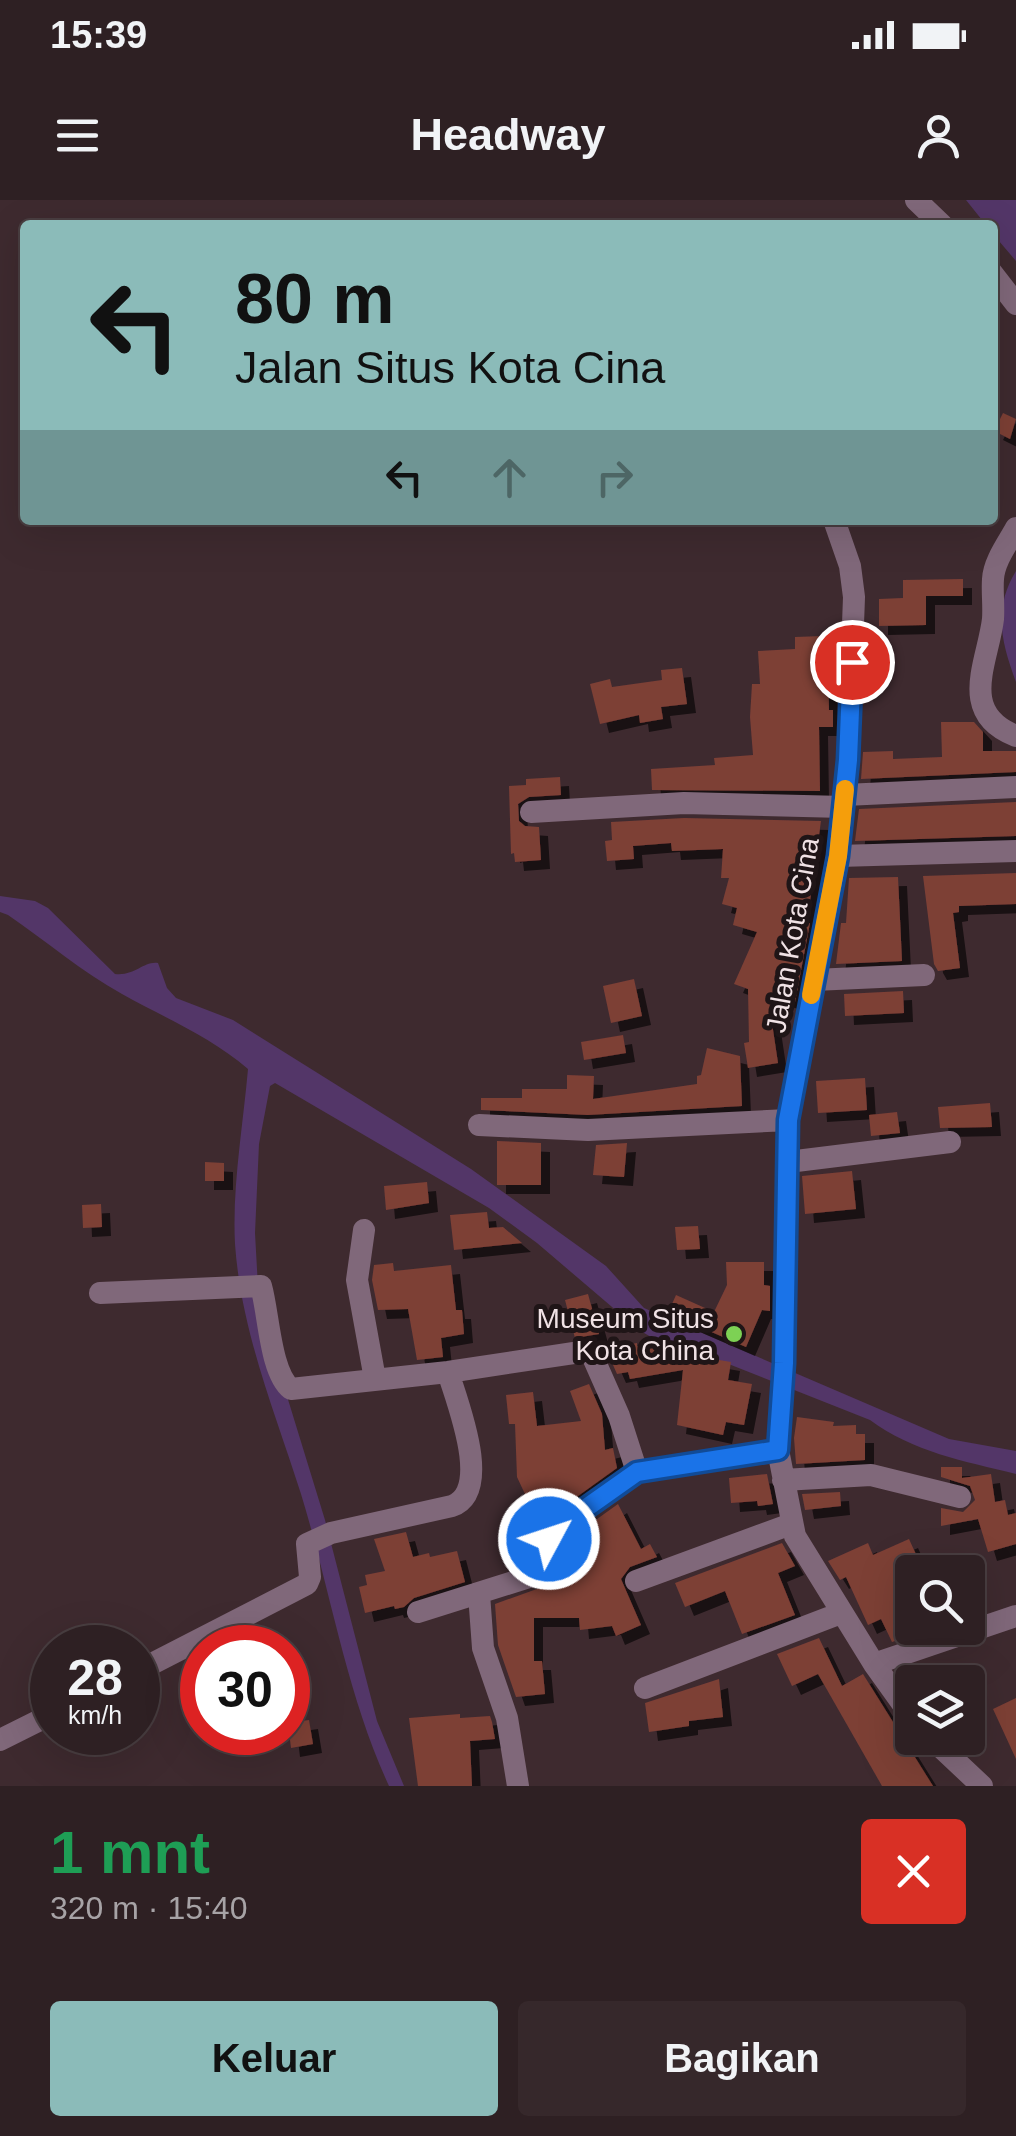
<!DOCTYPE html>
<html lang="id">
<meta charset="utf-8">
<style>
:root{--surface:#2e2023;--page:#36282b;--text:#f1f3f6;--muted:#a7a3a6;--line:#493e41;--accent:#8bbbb9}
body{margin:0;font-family:Helvetica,sans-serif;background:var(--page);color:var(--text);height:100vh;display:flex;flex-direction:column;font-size:38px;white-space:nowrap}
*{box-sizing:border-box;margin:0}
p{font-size:32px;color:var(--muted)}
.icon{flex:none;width:55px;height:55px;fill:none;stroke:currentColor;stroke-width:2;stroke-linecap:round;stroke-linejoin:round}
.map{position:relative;height:1586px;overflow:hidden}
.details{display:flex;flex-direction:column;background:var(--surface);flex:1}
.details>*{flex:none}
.top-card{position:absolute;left:20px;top:20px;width:978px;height:305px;border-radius:10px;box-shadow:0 10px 40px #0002,0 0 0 2px var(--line);background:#8bbbb9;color:#111;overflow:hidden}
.buttons{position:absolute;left:895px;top:1355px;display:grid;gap:20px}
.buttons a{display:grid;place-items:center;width:90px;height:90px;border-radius:10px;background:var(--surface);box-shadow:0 10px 40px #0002,0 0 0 2px var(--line);font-size:50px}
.speed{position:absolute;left:30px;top:1425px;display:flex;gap:20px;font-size:50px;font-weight:700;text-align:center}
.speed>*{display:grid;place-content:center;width:130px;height:130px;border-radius:50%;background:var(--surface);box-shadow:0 10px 40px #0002,0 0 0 2px var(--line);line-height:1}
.speed small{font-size:25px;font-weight:400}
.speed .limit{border:15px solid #d22;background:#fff;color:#111}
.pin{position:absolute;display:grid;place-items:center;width:85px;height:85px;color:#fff;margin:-42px;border:5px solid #fff;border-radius:50%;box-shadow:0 2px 10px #0007}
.me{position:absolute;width:110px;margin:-55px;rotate:50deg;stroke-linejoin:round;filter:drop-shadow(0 0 8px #0008)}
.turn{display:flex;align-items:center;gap:35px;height:210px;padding:0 50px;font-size:45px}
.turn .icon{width:130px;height:130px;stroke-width:2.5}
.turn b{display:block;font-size:70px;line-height:85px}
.lanes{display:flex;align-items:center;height:95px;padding:0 50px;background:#0003;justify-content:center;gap:50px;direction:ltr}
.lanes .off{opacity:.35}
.round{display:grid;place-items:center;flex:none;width:105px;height:105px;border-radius:10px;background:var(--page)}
.head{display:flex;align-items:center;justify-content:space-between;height:170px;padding:0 50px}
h1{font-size:60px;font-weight:800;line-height:75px;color:#1e9e55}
.primary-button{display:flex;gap:20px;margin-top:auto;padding:20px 50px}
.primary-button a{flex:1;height:115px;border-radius:10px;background:var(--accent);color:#111;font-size:40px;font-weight:800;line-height:115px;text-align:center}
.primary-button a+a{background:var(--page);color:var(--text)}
.status{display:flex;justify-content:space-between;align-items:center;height:70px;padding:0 50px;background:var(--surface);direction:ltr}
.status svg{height:28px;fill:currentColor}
header{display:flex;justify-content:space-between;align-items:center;height:130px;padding:0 50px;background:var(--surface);font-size:45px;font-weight:800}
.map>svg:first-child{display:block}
</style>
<div class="status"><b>15:39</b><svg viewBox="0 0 49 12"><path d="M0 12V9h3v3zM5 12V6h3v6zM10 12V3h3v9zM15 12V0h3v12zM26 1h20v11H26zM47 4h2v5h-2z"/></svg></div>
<header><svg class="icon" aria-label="menu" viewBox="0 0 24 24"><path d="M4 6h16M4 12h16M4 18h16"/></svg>Headway<svg class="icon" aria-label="person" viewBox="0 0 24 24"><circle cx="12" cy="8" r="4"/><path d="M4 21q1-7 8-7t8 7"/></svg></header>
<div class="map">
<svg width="1016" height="1586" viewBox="0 0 1016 1586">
<defs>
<filter id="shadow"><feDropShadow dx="9" dy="9" stdDeviation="0" flood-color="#0009"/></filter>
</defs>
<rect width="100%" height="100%" fill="#3e2a2f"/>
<path fill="#533668" d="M966,0H1016V61L993,34L992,25H986Z
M1016,371V482C1001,441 993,409 1016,371Z
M0,696L35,701L48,708L115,774C136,776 143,761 158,763L167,788L176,798L233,820L471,969L606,1066L644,1108L949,1239L1016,1251V1274C964,1261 913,1252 870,1220L678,1144L651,1137L639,1130L537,1043L489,1008L275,883L270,886L259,944L255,1033L259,1105L325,1320L377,1521L404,1586H389C346,1493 331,1392 301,1294C275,1212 241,1131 235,1044C232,987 243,926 248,869C211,837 165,818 122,794C82,772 46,741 8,715L0,712Z"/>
<path fill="#7d3f36" filter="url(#shadow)" d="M1003,213L1016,219L1010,239L994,231Z
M963,379V396H926V425L879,426V399L903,398V380Z
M823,436L824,454H828L829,510H833V527H819L820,591L652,590L651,569L715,565L714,558L753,555L750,517L752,484H760L758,451L795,449V437Z
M682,468L687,504L661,507L663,519L640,523L639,515L600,524L590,484L610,479L612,487L662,480L661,470Z
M941,522H974L983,532V551H1016V572L861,579L863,552L893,551V559L942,557Z
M560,577L561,595L529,597L518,604L519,621L525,626L539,627L541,660L515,662L514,653L511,654L509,586L526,585V579Z
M1016,602V636L855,641L859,609Z
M684,618L821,621L807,723H810L795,802L777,796V823H772L778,863L748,868L744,843L749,842L748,789L734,784L757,732L733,725L737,708L722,704L729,678H721L723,649L672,651L671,643L633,646L634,659L607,661L605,641L612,640L611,622Z
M1016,673V704L959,706V712L953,713L960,768L938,771L934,764L923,676Z
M898,677L902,761L836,764L841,723H846L849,678Z
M634,779L642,816L611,823L603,786Z
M903,791L904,813L845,816L844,794Z
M623,835L626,853L584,860L581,842Z
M707,848L740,856L742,906L588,915L481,910V898H522V889H567V875L594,876L593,899L697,884V876L701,875Z
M865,878L867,910L818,913L816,881Z
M990,903L992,927L940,928L938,907Z
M897,912L900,933L871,936L869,915Z
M497,941L541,943V985H497Z
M627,943L624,977L593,975L596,945Z
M205,962L224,963V981H205Z
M852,971L856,1009L805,1014L802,976Z
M427,982L429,1003L386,1010L384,986Z
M101,1004L102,1027L83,1028L82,1005Z
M487,1012L489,1028L503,1027L522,1043L454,1050L450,1015Z
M698,1026L700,1049L677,1050L675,1027Z
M726,1062H764V1085L770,1086V1111L762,1110L746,1147L668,1113L676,1095L714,1112L727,1085Z
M393,1063L394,1071L451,1065L456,1110H462L464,1134L441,1138L443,1157L417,1160L408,1109L378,1110L372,1080L374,1065Z
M588,1094L599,1134L575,1138L565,1100Z
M637,1143V1146L731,1162L728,1180L752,1184L744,1225L726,1222L723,1235L677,1225L683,1170L630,1179L628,1172L617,1174L606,1149Z
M589,1184L602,1214L605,1250L613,1248L617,1268L539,1324L517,1277L515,1224H509L506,1195L533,1192L537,1226L581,1221L570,1191Z
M797,1217L834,1222L833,1226L856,1225V1234H865V1260L796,1264L794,1238Z
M941,1267H962V1278L991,1274L995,1302L1005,1300L1008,1315L1016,1313V1344L988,1352L978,1319L941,1326V1308L963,1312L975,1300L970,1286L941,1277Z
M767,1274L773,1304L758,1306L757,1301L731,1303L729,1278Z
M840,1292L841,1306L805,1310L802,1294Z
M618,1304L641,1349L650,1344L657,1357L630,1367L621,1379L641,1425L616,1436L612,1426L580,1430L579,1418H534V1461H542L545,1494L516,1497L498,1445L495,1404L559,1381L568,1368L565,1342Z
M406,1332L413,1357L429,1353L430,1357L457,1351L465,1382L414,1398L404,1407L395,1409L394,1406L365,1413L359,1387L367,1385L365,1375L385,1371L374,1339Z
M909,1339L924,1372H912V1428L917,1434L892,1442L881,1419L868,1425L846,1377L840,1380L828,1361L868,1343L873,1355Z
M782,1343L795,1366L778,1373L795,1415L742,1434L725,1391L685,1407L675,1383Z
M819,1438L842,1486L863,1474L933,1586H882L818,1474L792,1486L777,1454Z
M719,1479L723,1517L689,1521V1526L649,1532L645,1503Z
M1016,1498V1559L993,1509Z
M460,1514V1518L490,1516L492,1522L495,1539L470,1541L472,1586H418L409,1518Z
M309,1520L313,1544L291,1548L288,1523Z"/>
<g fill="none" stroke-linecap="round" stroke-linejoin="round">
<path stroke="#80687a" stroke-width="22" d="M916,0L942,25
M992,73L1016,104
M834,320L850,366L854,397L848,560L838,656L788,920L784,1163L778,1250L795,1336L874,1464L912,1517
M1016,328C1008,343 994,361 993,379C992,392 994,405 993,419C988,462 957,513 1016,536
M845,595L1016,587
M531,612L684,603L844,607
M838,656L1016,651
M814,780L924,775
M479,925L588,930L788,920
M788,962L950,942
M364,1030L357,1080L375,1179
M100,1093L261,1086C269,1114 270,1172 291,1189L448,1172L587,1151L592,1155L619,1216L637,1272
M783,1280L871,1275L960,1297
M636,1381L791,1324
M479,1394L483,1448L507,1518L518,1586
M418,1412L548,1371L553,1365L549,1339L552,1332L637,1272L778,1250
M874,1464L1016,1416
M138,1471L307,1384L310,1377L307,1344L331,1333L452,1306C493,1291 457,1202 448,1172
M645,1488L841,1413
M931,1538L982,1586
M0,1540L52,1514"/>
</g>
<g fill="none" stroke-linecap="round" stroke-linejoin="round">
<g stroke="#114b97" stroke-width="25">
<path id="route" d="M549,1339L552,1332L637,1272L778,1250L784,1163L788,920L838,656L848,560L852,462"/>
</g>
<use href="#route" stroke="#1a73e8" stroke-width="18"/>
<path stroke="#f59e0b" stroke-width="18" d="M811,795L838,656L845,589"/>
</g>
<circle fill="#7dd154" stroke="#1f1517" stroke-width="4" cx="734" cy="1134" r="10"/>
<g text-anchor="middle" stroke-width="10" stroke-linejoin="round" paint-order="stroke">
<g font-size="28" fill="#f0e2e5" stroke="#1f1517">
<text transform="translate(792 735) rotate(-80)" y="10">Jalan Kota Cina</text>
</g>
<g font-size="28" fill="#f0e2e5" stroke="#1f1517" text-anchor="end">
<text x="714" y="1128">Museum Situs<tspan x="714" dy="32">Kota China</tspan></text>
</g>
</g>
</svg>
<div class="buttons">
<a><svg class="icon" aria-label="search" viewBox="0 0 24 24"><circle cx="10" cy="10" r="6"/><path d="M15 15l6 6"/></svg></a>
<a><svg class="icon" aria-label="layers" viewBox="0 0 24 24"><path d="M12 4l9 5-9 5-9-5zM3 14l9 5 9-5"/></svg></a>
</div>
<div class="speed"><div>28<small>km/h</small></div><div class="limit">30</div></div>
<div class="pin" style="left:852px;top:462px;background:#d93025"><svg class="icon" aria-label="arrive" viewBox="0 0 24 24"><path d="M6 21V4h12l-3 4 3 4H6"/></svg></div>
<svg class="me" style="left:549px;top:1339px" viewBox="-20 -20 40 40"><circle r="17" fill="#1a73e8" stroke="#fff" stroke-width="3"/><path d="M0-11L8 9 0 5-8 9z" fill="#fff"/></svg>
<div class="top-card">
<div class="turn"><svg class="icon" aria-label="left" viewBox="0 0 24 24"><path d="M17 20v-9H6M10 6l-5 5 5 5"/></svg><div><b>80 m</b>Jalan Situs Kota Cina</div></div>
<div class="lanes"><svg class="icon" aria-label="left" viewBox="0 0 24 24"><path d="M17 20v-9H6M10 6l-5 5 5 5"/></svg><svg class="icon off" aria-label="ahead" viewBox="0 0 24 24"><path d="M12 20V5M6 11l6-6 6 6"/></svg><svg class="icon off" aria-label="right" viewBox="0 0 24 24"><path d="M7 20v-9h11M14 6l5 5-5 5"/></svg></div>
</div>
</div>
<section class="details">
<div class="head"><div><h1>1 mnt</h1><p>320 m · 15:40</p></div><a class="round" style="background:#d93025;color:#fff"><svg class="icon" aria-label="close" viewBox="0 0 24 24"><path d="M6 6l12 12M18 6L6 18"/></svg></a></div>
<div class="primary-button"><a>Keluar</a><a>Bagikan</a></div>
</section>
